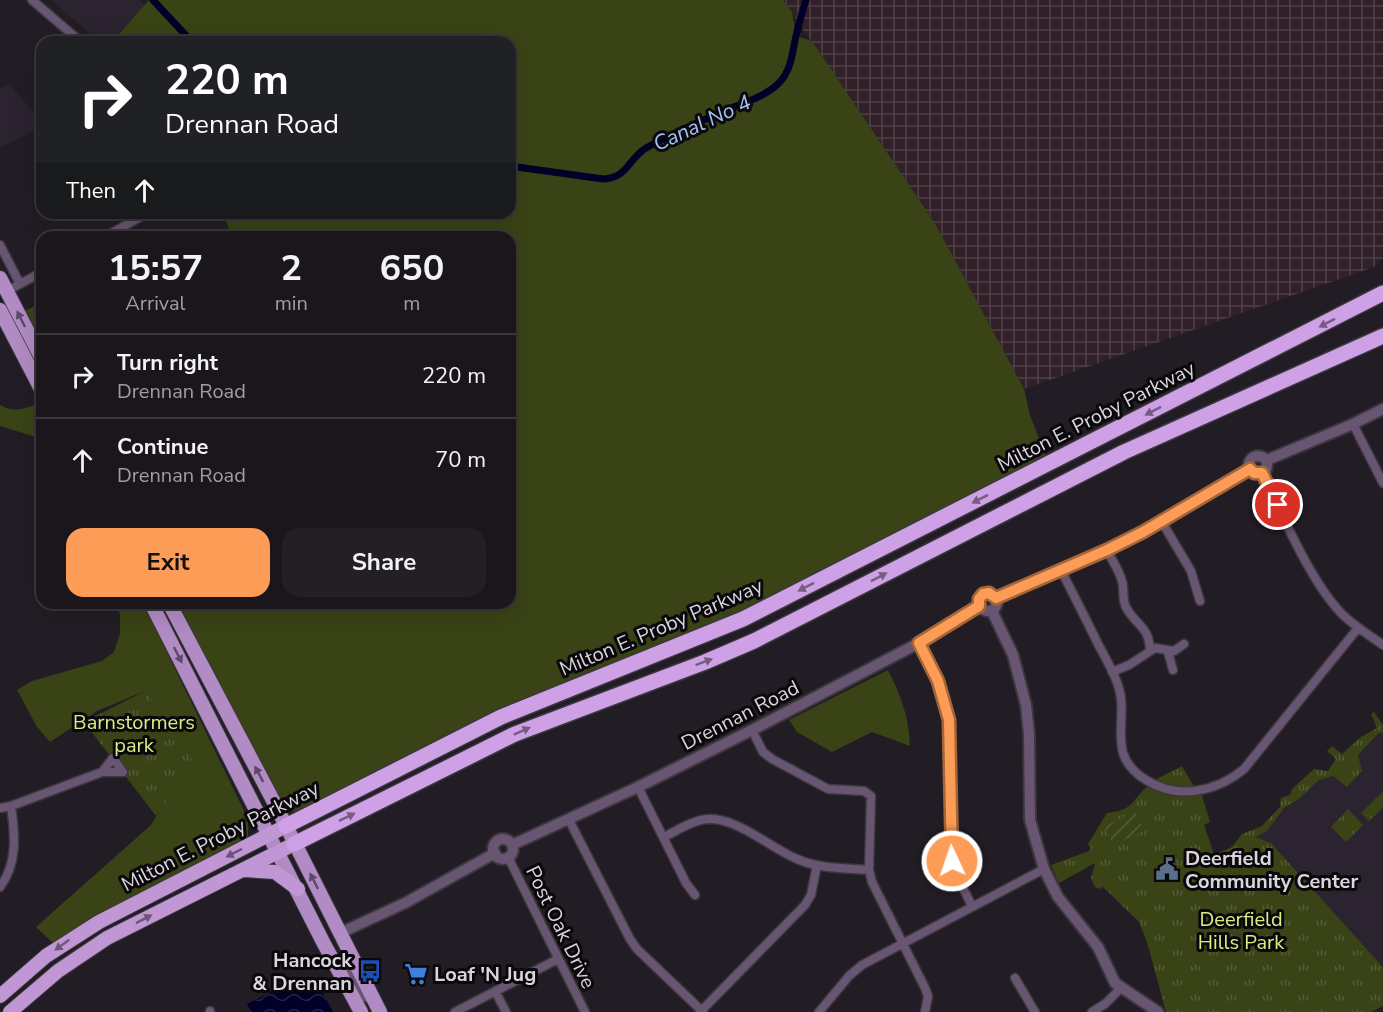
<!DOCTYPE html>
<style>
:root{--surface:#1a161c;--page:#231f25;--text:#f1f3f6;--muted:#9f9fa3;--line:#38353b;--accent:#fd9c56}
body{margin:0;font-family:"Nunito Sans",sans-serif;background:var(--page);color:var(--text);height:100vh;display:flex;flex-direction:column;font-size:22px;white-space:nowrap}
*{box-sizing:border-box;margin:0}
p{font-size:20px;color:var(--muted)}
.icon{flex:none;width:33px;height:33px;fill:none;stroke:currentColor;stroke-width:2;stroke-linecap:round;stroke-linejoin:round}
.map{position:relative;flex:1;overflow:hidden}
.drawer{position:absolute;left:36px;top:231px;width:480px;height:378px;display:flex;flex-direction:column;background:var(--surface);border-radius:18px;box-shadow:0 6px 24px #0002,0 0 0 2px var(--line)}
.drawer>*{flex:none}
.hud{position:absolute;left:36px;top:36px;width:480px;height:183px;border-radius:18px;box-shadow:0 6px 24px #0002,0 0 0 2px var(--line);background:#202124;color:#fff;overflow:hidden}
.pin{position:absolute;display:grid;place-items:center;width:51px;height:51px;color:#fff;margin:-26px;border:3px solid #fff;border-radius:50%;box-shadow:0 2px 6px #0007}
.me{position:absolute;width:66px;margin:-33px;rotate:357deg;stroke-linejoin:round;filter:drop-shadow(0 0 4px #0008)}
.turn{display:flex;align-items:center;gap:21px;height:126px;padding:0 30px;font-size:27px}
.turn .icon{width:78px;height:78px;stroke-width:2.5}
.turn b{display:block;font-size:42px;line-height:51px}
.then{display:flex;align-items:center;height:57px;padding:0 30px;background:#0003;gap:12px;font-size:22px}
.eta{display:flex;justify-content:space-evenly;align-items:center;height:102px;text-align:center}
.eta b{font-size:36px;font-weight:700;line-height:42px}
.action{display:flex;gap:12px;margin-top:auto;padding:12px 30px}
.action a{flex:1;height:69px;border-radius:18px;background:var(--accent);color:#111;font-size:24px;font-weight:700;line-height:69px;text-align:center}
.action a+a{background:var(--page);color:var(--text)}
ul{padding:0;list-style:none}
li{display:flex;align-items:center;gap:18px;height:84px;padding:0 30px;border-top:2px solid var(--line)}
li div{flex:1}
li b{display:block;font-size:22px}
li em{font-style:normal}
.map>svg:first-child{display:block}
</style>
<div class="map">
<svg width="1383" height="1012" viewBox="0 0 1383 1012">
<defs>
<pattern id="industrial-grid" width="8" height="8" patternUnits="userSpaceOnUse" patternTransform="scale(1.5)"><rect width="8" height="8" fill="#322028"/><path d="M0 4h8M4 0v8" fill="none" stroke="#4f4047"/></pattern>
<pattern id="park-tufts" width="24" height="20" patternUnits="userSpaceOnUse" patternTransform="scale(1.5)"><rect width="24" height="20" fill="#394315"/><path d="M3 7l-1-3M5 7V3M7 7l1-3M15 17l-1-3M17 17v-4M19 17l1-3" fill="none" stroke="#555d36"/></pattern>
<pattern id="garden-furrows" width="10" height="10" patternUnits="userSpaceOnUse" patternTransform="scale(1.5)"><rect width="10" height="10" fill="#394315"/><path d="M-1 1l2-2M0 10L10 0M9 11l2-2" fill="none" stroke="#555d36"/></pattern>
<pattern id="water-waves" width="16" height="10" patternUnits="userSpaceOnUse" patternTransform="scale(1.5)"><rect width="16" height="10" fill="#000028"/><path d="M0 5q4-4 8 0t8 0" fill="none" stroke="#252447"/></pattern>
</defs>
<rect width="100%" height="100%" fill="#221d25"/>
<path fill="#2b2330" d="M51,0H139L145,5L112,42H100Z
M9,84L37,116L42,126L0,148V88Z
M1383,732V967L1271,843L1256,837L1267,831L1285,807L1299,799L1319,780L1333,776L1347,787L1362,771L1358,755L1378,734Z"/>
<path fill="url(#industrial-grid)" d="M783,0H1383V258L1374,267L1024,389L936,225Z"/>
<path fill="#394315" d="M149,0H783L792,12L796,36L812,41L936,225L1024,389L1030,415L1047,459L728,621L538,695L297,811H284L178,603H510V237H232L223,213H510V169L609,179L510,165V42H112Z
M42,302V344L25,311Z
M39,403L42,408V444L39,438L0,426V405C13,413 26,409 39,403Z
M116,603H143L248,819V841L54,944L36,927L151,825L173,788L145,691L97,711L50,742L37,727L17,690L32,681L102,661L114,652L120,633V614Z
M888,670C901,696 909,717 910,746L872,732L832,752L797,732L789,720Z"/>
<path fill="url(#park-tufts)" d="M145,691L194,763L156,816L84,722Z
M1374,712L1383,725V732L1378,734L1358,755L1362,771L1347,787L1333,776L1319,780L1299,799L1285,807L1267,831L1256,837L1271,843L1383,967V1006L1371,1012H1166L1147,942L1139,922L1103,887L1099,889L1095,887L1091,878L1095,863L1059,883L1051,865L1089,851L1091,849L1088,844L1107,813C1135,810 1130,801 1149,785C1158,777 1171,772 1182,766L1193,785L1202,796L1210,822L1204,825L1214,854L1231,848L1242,834L1262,826L1280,807L1281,798L1290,795L1292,789L1314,769L1328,771L1336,759L1327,751L1332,746L1342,754L1361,737L1377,728L1371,714Z
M1383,791V807L1369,821L1361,813Z
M1348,809L1363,825L1346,842L1331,827Z"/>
<path fill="url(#garden-furrows)" d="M1135,812L1144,831L1113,845L1105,826Z"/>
<path fill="url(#water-waves)" d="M302,977L316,980L333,1012H251L247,1004Z"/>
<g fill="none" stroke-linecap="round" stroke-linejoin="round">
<path stroke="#000028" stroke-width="2" d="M1382,1012H1383"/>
<path stroke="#000028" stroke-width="7" d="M153,0L192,42
M510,166L603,179C628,178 628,159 646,148C671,134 699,122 726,110C743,103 765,97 779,83C792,69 792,53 796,36C799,24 802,12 806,0"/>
<g stroke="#3c373e" stroke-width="11">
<path id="minor" d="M32,0L81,42
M105,237L147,213
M0,245L20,284
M7,291L42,272
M1353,424L1383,483
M1262,473C1283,516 1310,581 1342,614C1354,626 1369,635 1383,645
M1162,522L1191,571L1200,601
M1107,550C1112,560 1119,570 1122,581C1125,591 1121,600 1127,609C1137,626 1149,627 1150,650
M1061,570C1073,594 1086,619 1098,644C1105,657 1113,671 1118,685C1126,707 1117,731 1123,753C1127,765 1136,774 1146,780C1178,800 1216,792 1244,769L1358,628
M919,643L938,681L947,709L950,746V849L954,870L972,906
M1168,652L1173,670
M1112,672L1129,665L1155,648L1174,651L1184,644
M752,730L763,752L772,759L828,789L864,791L871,796L869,870L872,882L925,988L928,996L925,1012
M638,787L686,883L695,895
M0,808L11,806L102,772H123L113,758L102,772
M569,820L630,939L637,949L703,1012
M664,837C676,831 688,823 701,820C733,813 768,847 797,859C819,869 845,868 869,870
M508,857L585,1012
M0,887C18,863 15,834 11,806
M332,958L343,964L361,996L374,1000
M1015,978L1035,1012
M495,991L506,1012
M210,1011V1012
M455,1012L558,959
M700,1012L805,905L811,895L817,865
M819,1012L849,976L862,965L1044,869
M1092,1012L1105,1004L1121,988"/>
</g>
<g stroke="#3c373e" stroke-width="14">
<path id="tertiary" d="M1249 465a9 9 0 1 1 18 0a9 9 0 1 1-18 0Z
M1267,460L1353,424L1383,409
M979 602a9 9 0 1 1 18 0a9 9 0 1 1-18 0Z
M996,598L1107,550L1162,522L1250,469
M992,611L1013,655L1026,705L1029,734L1030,820L1044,869L1058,897L1098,947L1115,983L1158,1012
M493 849a10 10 0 1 1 20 0a10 10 0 1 1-20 0Z
M512,845L638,787L752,730L919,643L979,606
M340,933L405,903L495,853"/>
</g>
<g stroke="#3c373e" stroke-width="16">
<path id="primary" d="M0,278L42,359
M0,310L42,391
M151,603L323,942L361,1012
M169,603L276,806L380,1012"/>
</g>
<g stroke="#3c373e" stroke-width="16">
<path id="trunk" d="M244,870L275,872L298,889
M0,996L46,956L99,922L286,826
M10,1012L58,971L107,938L294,844"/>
</g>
<g stroke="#3c373e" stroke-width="18">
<path id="motorway" d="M286,826L501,717L743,619L1383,293
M294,844L515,734L705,662L754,641L1124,452L1383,336"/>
</g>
<use href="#minor" stroke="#685571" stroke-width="8"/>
<use href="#tertiary" stroke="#685571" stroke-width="10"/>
<use href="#primary" stroke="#b18bc4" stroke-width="14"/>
<use href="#trunk" stroke="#c096d4" stroke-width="14"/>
<use href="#motorway" stroke="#cea0e5" stroke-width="15"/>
</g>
<defs><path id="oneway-solid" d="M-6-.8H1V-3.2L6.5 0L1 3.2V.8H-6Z" transform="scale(1.5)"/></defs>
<g fill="#5e4a68">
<use href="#oneway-solid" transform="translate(21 319) rotate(-117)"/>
<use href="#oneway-solid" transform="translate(178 655) rotate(63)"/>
<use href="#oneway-solid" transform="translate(259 774) rotate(-118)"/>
<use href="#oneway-solid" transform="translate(314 881) rotate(-117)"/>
</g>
<g fill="#765c83">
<use href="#oneway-solid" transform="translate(1327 323) rotate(153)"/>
<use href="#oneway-solid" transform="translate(1153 411) rotate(153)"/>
<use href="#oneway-solid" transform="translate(980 499) rotate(153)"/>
<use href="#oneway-solid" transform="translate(879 577) rotate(-27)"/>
<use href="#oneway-solid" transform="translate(806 587) rotate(153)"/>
<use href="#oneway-solid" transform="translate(704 662) rotate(-21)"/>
<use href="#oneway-solid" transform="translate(522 731) rotate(-24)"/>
<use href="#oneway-solid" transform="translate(347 817) rotate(-26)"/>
</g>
<g fill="#6e567a">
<use href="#oneway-solid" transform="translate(234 853) rotate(153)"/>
<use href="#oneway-solid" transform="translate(144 919) rotate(-27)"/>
<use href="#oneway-solid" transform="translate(62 945) rotate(144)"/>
</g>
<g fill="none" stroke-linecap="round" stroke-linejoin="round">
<g stroke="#a46538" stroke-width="15">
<path id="route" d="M952,861L949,720L938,681L919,643L979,606V599L983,594L989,593L996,598L1107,550L1143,532L1250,469L1254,473H1262L1278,505"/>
</g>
<use href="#route" stroke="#fd9c56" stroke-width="10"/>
</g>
<defs>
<g id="civic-bare" transform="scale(1.8)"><path d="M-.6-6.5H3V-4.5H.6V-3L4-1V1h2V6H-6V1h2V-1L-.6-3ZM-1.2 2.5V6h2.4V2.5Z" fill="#5c6f8a" stroke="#0a080c" stroke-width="2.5" paint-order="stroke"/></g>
<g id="bus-bare" transform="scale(1.8)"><path d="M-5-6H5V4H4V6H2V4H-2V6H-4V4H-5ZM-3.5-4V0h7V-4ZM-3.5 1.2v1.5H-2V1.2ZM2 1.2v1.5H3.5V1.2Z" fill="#1a4fb4" stroke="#0a080c" stroke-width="2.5" paint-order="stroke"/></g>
<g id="supermarket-bare" transform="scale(1.8)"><path d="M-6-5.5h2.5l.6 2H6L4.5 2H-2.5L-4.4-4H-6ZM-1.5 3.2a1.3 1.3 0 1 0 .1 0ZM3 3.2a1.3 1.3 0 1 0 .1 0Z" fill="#3f7fe0" stroke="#0a080c" stroke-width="2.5" paint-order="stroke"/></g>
</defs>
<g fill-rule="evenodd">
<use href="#civic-bare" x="1167" y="869"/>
<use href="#bus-bare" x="370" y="971"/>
<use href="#supermarket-bare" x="416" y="974"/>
</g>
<g text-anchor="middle" stroke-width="6" stroke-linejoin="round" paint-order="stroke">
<g font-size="20" fill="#d9d5db" stroke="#0a080c">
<text transform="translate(1096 416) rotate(-27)" y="7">Milton E. Proby Parkway</text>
<text transform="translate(661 627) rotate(-23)" y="7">Milton E. Proby Parkway</text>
<text transform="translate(740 715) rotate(-27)" y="7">Drennan Road</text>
<text transform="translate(220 836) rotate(-27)" y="7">Milton E. Proby Parkway</text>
<text transform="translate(561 927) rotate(64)" y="7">Post Oak Drive</text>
</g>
<g font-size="20" fill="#d6f083" stroke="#0a080c">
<text x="134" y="729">Barnstormers<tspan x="134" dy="23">park</tspan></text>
<text x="1241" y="926">Deerfield<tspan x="1241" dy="23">Hills Park</tspan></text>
</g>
<g font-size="20" font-weight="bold" fill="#d9d5db" stroke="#0a080c" text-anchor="start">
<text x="1185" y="865">Deerfield<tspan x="1185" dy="23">Community Center</tspan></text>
<text x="352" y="967" text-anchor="end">Hancock<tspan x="352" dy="23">&amp; Drennan</tspan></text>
<text x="434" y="981">Loaf 'N Jug</text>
</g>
<g font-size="21" font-style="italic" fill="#a3c2f8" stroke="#0a080c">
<text transform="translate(702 123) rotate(-25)" y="7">Canal No 4</text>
</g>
</g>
</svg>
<div class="pin" style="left:1278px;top:505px;background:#d93025"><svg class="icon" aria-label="arrive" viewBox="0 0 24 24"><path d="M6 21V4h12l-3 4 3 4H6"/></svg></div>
<svg class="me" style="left:952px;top:861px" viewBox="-20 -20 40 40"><circle r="17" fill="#fd9c56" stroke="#fff" stroke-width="3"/><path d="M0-11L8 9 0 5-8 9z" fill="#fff"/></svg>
<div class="hud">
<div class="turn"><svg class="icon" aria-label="right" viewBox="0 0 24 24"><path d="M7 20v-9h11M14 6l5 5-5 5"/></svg><div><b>220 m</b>Drennan Road</div></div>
<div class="then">Then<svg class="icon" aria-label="ahead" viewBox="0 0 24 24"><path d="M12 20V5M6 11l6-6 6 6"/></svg></div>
</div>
<section class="drawer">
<div class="eta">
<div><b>15:57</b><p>Arrival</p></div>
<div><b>2</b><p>min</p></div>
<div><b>650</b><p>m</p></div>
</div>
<ul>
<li><svg class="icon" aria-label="right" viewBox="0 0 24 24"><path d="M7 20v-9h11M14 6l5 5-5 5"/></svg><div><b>Turn right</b><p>Drennan Road</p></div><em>220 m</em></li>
<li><svg class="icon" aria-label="ahead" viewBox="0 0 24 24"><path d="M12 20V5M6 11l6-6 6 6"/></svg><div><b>Continue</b><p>Drennan Road</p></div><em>70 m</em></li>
</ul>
<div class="action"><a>Exit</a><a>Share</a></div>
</section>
</div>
